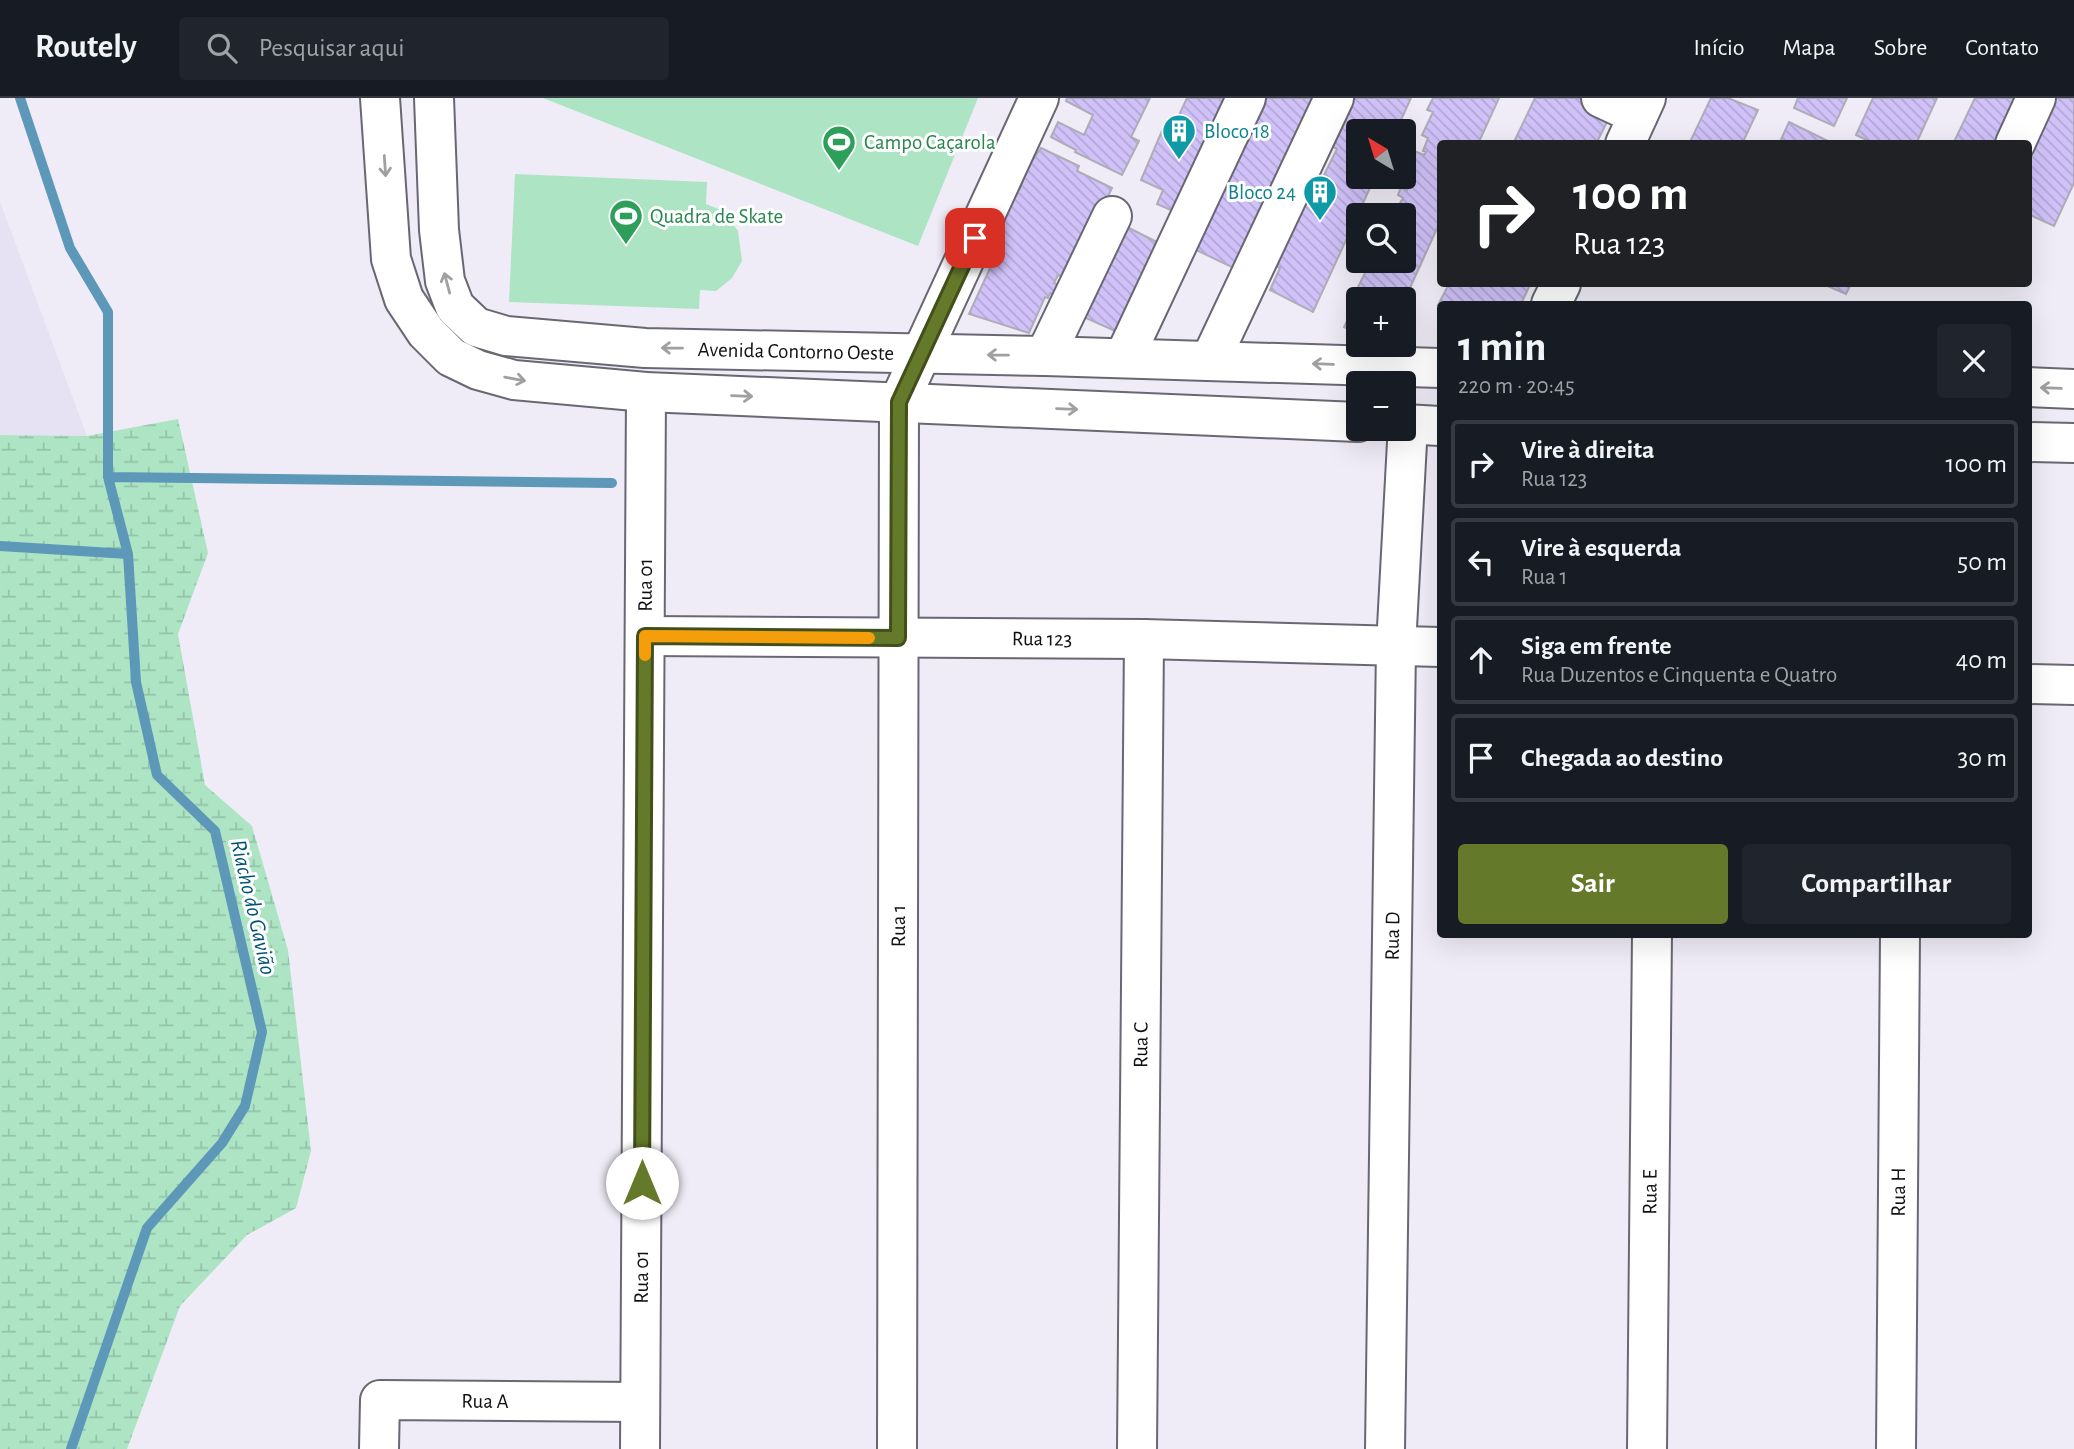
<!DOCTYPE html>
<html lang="pt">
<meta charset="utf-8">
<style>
:root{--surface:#171b24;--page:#20242c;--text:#f1f3f6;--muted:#9ea1a6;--line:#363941;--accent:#65792a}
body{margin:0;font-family:"Alegreya Sans",sans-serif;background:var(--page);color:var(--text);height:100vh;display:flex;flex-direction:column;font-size:26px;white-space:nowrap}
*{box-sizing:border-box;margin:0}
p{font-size:23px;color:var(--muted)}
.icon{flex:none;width:38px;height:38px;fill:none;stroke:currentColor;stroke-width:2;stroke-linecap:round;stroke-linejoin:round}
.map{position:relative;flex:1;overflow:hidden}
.panel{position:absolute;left:1437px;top:203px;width:595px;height:637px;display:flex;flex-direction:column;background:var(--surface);border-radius:7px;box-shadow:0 7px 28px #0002}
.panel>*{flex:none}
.guide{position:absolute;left:1437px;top:42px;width:595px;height:147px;border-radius:7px;box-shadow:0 7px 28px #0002;background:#202124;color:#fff;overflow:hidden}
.needle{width:46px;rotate:322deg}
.tools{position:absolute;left:1346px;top:21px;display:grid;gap:14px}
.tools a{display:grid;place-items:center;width:70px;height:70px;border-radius:7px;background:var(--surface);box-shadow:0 7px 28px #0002;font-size:35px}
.pin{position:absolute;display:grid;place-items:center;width:60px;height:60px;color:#fff;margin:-30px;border-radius:14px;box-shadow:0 4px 10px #0006}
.me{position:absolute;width:77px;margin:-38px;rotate:0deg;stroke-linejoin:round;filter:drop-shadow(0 0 5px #0008)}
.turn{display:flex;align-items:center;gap:24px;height:147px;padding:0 21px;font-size:32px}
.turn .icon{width:91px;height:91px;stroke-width:2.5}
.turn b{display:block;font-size:49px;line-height:60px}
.round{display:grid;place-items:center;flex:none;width:74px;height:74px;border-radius:7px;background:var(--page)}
.head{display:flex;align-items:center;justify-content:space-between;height:119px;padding:0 21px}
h1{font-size:42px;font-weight:700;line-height:52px}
.button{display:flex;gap:14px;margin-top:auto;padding:14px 21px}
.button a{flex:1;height:80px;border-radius:7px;background:var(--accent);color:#fff;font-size:28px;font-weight:700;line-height:80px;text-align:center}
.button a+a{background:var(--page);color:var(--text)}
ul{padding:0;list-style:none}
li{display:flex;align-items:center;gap:21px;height:88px;margin:0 14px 10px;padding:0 7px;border:4px solid var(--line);border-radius:7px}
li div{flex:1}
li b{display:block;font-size:26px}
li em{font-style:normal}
header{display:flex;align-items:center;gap:42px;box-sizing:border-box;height:98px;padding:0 35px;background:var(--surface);border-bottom:2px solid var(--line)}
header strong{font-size:33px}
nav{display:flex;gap:38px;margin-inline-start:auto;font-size:24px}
.search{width:490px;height:63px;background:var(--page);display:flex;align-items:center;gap:18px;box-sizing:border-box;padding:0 24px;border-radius:7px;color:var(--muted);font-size:26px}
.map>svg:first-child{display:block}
</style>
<header>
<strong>Routely</strong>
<div class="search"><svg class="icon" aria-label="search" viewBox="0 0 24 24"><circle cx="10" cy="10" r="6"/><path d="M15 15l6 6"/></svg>Pesquisar aqui</div>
<nav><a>Início</a><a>Mapa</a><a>Sobre</a><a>Contato</a></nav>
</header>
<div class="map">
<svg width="2074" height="1351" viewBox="0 0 2074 1351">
<defs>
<pattern id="wetland-marsh" width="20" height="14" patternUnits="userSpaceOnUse" patternTransform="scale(1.75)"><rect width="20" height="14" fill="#ace4c4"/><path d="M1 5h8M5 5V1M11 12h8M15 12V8" fill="none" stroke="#93c3a8"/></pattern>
<pattern id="building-back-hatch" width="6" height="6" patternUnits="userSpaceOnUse" patternTransform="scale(1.75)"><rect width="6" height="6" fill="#d0c2f9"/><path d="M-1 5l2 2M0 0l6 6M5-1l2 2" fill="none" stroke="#b2a6d5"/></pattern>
</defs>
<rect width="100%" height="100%" fill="#efecf7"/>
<path fill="#e6e1f3" d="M0,104L87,338L0,337Z"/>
<path fill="#ace4c4" d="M543,0H978L918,148Z
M515,76L707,84L706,106L723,113L738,133L742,163L732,180L716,193L700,192L699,211L509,204Z"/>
<path fill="url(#wetland-marsh)" d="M178,321L208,455L178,536L205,687L252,728L288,852L311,1053L296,1110L247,1137L180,1208L127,1351H0V337L87,338Z"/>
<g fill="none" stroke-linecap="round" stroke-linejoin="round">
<path stroke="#5d98b8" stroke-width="10" d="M20,0L70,150L108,214V379L128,456L136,584L157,677L215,733L262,934L245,1008L222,1045L147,1130L71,1351
M108,379L612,385
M0,448L128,456"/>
</g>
<path fill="url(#building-back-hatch)" stroke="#aeacb6" stroke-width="2" d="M1067,0H1150L1131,39L1139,43L1122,77L1075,54L1076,52L1051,39L1058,24L1084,37L1093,17L1066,3Z
M1187,0H1237L1182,117L1157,106L1163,92L1141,82L1164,28L1172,32Z
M1254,0H1324L1240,173L1188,148Z
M1344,0H1411L1396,33H1358V79H1375L1313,214L1270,192L1280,170L1268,164L1306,76L1321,83L1337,51L1322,43Z
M1433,0H1499L1478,46H1440V124L1404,203V201H1358V236L1344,229L1361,195L1356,193L1371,163H1404V117H1393L1403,100L1398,97L1401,89L1407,92L1411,83L1400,79H1404V71L1412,52L1424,57L1426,54L1423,53L1428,40L1422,37L1433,14L1427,12Z
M1535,0H1578L1611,16L1596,46H1513Z
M1711,0H1728L1758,12L1742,46H1689Z
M1798,0H1847L1834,28L1794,10Z
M1873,0H1937L1916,46H1875L1856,37Z
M1975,0H2024L2003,46H1953Z
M2045,0H2074V85L2054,128L2028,116V46Z
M1789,24L1830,44L1829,46H1779Z
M1041,50L1079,68L1077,73L1112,90L1095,125L1063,179L1058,177L1054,185L1059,187L1055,197L1050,195L1048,200L1045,199L1029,235L969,216L1002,144L993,139L1017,90L1020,91L1027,70Z
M1121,126L1165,148L1124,237L1077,216Z
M1449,186H1526L1529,189L1521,206L1438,207Z
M1823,186H1851L1846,196Z"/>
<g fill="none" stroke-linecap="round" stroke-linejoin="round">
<g stroke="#696771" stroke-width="42">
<g id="minor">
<path d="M380,0L391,161L404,201L426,234L451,259L478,272L514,282L646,294L1358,324"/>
<path id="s1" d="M434,0L439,132L445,183L455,209L476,229L506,238L645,250L1045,258L1440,270"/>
<path d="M1601,0L1638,17"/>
<path d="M1625,46L1646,0"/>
<path d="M2015,46L2036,0"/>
<path d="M1551,206L1561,186"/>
<path d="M1045,258L1112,118"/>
<path d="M1124,260L1246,0"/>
<path d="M1210,263L1334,0"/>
<path d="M2028,289L2074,291"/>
<path d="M1404,326L1440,328"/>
<path d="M2028,344L2074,345"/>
<path id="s2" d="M645,538L1144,541L1440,549"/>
<path d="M2028,586L2074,587"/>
<path id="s3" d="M379,1351L380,1302L640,1304"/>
<path id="s4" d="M640,1351L646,294"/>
<path id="s5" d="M897,1351L899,304L1039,0"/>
<path id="s6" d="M1137,1351L1144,541"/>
<path id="s7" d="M1385,1351L1396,548L1408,326"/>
<path id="s8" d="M1647,1351L1652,836"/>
<path id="s9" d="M1896,1351L1900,836"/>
</g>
</g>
<use href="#minor" stroke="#fff" stroke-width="38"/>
</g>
<defs><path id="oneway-shaft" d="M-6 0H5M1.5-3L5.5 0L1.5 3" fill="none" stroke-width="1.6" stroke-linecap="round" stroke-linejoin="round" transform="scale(1.75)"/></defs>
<g stroke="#a09fa1">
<use href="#oneway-shaft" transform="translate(385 68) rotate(86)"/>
<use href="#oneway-shaft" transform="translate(447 185) rotate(-105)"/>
<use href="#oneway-shaft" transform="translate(672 250) rotate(-179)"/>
<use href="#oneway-shaft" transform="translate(998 257) rotate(-179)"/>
<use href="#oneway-shaft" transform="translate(1323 266) rotate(-178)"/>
<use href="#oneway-shaft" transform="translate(515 281) rotate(10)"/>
<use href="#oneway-shaft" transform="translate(2051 290) rotate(-178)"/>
<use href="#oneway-shaft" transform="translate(742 298) rotate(2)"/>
<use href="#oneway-shaft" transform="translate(1067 311) rotate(2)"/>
</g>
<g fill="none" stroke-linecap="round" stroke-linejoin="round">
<g stroke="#424f1b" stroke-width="18">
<path id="route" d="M642,1085L645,538L898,540L899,304L975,140"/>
</g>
<use href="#route" stroke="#65792a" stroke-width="12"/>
<path stroke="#f59e0b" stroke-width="12" d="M645,557V538L869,540"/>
</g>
<defs>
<g id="building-pin" transform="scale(1.75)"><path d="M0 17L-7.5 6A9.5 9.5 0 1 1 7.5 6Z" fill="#0f9aa8" stroke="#fff"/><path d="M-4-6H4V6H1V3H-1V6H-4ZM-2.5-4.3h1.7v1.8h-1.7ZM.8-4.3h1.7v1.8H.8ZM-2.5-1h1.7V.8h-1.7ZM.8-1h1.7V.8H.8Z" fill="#fff"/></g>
<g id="stadium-pin" transform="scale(1.75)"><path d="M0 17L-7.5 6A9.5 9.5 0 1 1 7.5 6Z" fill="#2e9e5b" stroke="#fff"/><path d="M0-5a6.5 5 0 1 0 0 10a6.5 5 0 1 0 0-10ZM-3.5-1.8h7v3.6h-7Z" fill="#fff"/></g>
</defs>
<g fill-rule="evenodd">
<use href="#building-pin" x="1179" y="33"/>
<use href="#stadium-pin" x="839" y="44"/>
<use href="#building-pin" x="1320" y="94"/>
<use href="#stadium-pin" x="626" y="118"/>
</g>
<g text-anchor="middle" stroke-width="6" stroke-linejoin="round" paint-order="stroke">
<g font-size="21" fill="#0d838f" stroke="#fff" text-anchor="start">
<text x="1204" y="40">Bloco 18</text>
<text x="1296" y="101" text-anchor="end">Bloco 24</text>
</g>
<g font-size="21" fill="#27864d" stroke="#fff" text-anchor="start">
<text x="864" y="51">Campo Caçarola</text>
<text x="650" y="125">Quadra de Skate</text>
</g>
<g font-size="21" fill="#111013" stroke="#fff">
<text dy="7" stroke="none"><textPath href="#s1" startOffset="562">Avenida Contorno Oeste</textPath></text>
<text dy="7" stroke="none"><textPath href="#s4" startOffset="864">Rua 01</textPath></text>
<text dy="7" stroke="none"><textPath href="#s2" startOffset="397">Rua 123</textPath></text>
<text dy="7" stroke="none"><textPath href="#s5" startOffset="523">Rua 1</textPath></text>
<text dy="7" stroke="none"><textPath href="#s7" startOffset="513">Rua D</textPath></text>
<text dy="7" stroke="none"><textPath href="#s6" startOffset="404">Rua C</textPath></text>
<text dy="7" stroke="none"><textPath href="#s8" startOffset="257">Rua E</textPath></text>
<text dy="7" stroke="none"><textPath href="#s9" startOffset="257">Rua H</textPath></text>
<text dy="7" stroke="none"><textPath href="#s4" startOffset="172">Rua 01</textPath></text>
<text dy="7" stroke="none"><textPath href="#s3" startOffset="154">Rua A</textPath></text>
</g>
<g font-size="23" font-style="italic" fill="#005373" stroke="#fff">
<text transform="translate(254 809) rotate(77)" y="8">Riacho do Gavião</text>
</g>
</g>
</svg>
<div class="tools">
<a><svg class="needle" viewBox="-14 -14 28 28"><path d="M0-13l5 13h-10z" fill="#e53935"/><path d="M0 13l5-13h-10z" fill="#9ea1a6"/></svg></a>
<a><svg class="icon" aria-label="search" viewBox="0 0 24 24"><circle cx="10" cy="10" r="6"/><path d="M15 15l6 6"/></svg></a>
<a>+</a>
<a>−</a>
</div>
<div class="pin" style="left:975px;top:140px;background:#d93025"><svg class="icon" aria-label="arrive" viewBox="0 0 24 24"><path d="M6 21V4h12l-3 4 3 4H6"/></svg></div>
<svg class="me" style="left:642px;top:1085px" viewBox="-20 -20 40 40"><circle r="19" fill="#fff"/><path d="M0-13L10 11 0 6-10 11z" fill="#65792a"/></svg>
<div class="guide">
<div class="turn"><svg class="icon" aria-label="right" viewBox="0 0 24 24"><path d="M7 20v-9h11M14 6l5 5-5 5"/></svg><div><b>100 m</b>Rua 123</div></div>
</div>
<section class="panel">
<div class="head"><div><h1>1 min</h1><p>220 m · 20:45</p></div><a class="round"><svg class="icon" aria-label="close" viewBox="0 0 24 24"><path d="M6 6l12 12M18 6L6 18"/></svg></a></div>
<ul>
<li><svg class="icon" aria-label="right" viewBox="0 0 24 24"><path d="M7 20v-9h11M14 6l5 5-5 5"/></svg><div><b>Vire à direita</b><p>Rua 123</p></div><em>100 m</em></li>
<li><svg class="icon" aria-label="left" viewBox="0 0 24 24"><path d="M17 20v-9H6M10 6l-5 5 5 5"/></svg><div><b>Vire à esquerda</b><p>Rua 1</p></div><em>50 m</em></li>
<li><svg class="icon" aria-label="ahead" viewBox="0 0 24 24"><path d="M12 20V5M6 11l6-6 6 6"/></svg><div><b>Siga em frente</b><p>Rua Duzentos e Cinquenta e Quatro</p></div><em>40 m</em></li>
<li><svg class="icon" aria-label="arrive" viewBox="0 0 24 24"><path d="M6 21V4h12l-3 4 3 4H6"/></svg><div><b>Chegada ao destino</b></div><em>30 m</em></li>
</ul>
<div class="button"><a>Sair</a><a>Compartilhar</a></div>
</section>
</div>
